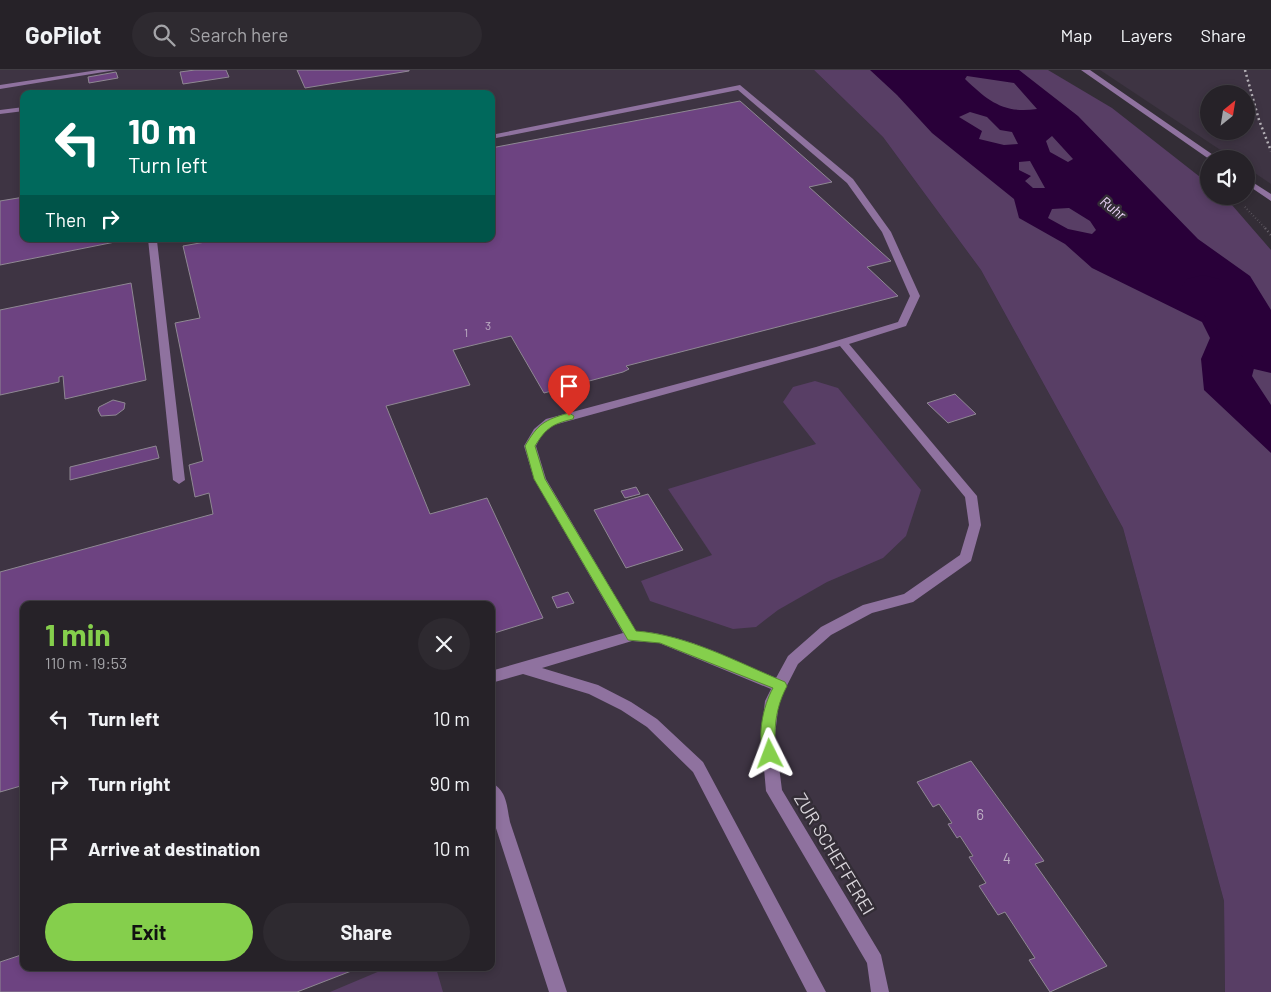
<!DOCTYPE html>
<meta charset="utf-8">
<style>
:root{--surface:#262228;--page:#2e2a30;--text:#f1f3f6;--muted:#a4a4a8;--line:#423f45;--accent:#85cf4c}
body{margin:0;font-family:Barlow,sans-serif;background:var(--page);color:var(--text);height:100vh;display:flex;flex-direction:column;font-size:19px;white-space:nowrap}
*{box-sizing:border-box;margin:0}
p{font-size:16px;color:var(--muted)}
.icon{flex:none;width:28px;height:28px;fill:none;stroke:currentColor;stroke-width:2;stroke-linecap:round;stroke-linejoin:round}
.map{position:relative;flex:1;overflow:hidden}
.drawer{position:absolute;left:20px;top:531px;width:475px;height:370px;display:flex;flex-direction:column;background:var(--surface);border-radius:10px;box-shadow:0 2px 8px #0003,0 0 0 1px var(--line)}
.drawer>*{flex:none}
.hud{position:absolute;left:20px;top:20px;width:475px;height:152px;border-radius:10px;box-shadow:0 2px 8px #0003,0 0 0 1px var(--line);background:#00695c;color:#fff;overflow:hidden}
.needle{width:32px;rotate:30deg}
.fabs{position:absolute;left:1200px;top:15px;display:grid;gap:10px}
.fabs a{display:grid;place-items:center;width:55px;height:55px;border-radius:50%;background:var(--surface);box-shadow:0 2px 8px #0003,0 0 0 1px var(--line);font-size:25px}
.pin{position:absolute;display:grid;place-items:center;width:42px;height:42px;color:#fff;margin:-51px -21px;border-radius:50% 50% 50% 0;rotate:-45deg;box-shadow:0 0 5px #0007}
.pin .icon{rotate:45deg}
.me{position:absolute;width:55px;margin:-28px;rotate:357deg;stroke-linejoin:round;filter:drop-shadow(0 0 4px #0008)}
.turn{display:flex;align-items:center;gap:18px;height:105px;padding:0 25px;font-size:22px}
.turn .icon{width:65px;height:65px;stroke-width:2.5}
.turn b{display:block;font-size:35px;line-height:42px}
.then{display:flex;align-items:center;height:48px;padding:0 25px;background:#0003;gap:10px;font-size:19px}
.round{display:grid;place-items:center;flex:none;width:52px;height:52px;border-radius:26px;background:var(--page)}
.overview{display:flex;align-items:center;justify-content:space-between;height:85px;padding:0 25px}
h1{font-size:30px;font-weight:700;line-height:38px;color:var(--accent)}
.primary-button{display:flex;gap:10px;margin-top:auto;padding:10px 25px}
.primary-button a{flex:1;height:58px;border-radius:30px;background:var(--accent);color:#111;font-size:20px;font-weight:700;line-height:58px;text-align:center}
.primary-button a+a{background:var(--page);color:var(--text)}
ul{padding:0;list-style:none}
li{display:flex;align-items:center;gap:15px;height:65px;padding:0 25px}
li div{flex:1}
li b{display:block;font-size:19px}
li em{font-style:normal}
header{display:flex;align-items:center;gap:30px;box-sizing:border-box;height:70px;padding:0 25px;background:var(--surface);border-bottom:1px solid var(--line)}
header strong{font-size:24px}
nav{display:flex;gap:28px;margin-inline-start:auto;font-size:18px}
.search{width:350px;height:45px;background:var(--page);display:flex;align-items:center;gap:12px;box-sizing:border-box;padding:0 18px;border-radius:28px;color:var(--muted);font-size:19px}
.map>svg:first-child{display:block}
</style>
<header>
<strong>GoPilot</strong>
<div class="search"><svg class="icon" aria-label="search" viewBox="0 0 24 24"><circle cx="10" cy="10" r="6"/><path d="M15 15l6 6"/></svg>Search here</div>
<nav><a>Map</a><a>Layers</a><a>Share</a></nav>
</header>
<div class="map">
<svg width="1271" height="922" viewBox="0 0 1271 922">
<rect width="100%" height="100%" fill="#332d36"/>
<path fill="#3e3443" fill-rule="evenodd" d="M0,0H814L883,67L981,200L1123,458L1224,831L1225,922H0ZM24,24H491V169H24ZM24,535H491V898H24Z
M1100,0H1271V114L1246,97V89H1234ZM1209,24H1246V61H1209Z"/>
<path fill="#583e65" d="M814,0H1048L1112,38L1209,114V126L1225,127L1271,180V922H1225L1224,831L1123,458L981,200L883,67Z
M815,311L838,318L921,420L906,466L883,488L827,512L778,540L756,557L733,559L650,531L641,511L712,485L668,419L816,374L783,332L793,317Z
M387,898H436L443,922H330Z"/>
<path fill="#290039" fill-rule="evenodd" d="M870,0H1019L1078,46L1198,169L1250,206L1271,240V271L1263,264L1252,306L1271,335V383L1204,320L1201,289L1210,268L1202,252L1092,198L1065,174L1019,148L1014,129L932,63L897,25ZM967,6L1014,13L1037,39C1004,44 988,31 965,9ZM970,42L987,47L1000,60L1012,62L1018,74L1004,75L979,69L982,61L959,47ZM1052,66L1073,89L1068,92L1050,82L1046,71ZM1030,91L1045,118H1033L1025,111L1031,106L1019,100V92ZM1069,138L1090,151L1096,160L1092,164L1068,159L1048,148L1052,139Z"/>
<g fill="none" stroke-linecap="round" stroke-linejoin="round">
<path fill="#290039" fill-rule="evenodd" d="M1203,205L1219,209L1271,260V303L1254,299L1180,219L1187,209Z"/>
</g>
<path fill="#6d4381" stroke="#8f8893" d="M195,0H226L229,7L183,14L180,2Z
M297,0H409V1L305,18Z
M116,2L118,8L89,13L88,7Z
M740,31L832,112L809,117L891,191L867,197L898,226L626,296L629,299L623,302L544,323L511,266L453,280L470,315L386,336L430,444L487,428L543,548L491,564V535H24V715L0,722V502L213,444L209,423L195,427L189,395L203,391L175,253L200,248L183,176L222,169H491V78Z
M24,127V169L125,170L0,195V131Z
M131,213L146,310L65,329L63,306L59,307V312L0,325V240Z
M955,324L976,344L948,353L927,333Z
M113,330L125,333L124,339L116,345L101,346L98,340L99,337Z
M156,376L159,388L70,410V397Z
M636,417L640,424L625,428L621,421Z
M648,424L683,480L626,498L594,440Z
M568,522L574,533L557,538L552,527Z
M971,691L1044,791L1035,794L1107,896L1050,922L1029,890L1035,888L1005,842L998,845L979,816L986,813L969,787L973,786L960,766L957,768L948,754L952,753L939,734L933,737L917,712Z
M24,884V898H359L297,922H0V892Z"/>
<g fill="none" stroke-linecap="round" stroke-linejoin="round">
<path stroke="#6d676f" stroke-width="2" stroke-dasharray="0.5 2.5" stroke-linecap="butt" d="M1245,137L1266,159"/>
<path stroke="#6d676f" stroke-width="2.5" stroke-dasharray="1 3" stroke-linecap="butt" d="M1265,158L1271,165"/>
<path fill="#8f729f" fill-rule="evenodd" d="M98,0H116L0,19V15Z
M1081,0H1090L1219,89H1209Z
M740,15L853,109L891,162L920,226L906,256L849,274L977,426L981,455L971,491L913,532L872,543L831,565L798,594L779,631L775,665L782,720L881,885L889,922H871L867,893L766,721L761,665L765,631L771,619L659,573L632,571L542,598L598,615L631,632L657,649L703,692L826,922H807L693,702L647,657L621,640L589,624L523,604L491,613V601L623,563L534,409L524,376L534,359L546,349L816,277L898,252L910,226L882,162L847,113L738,20L491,69V65ZM840,276L965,427L969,455L960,485L904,524L863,535L821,557L788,586L776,608C731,589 685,564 636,561L546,409L536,376L542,364L554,355Z
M136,19H139V23L115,24Z
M24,37V41L0,44V40Z
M1246,108L1271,124V131L1246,114Z
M148,169H159L157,171L185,410L179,414L173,410Z
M491,713C507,719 507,738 510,752L567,922H549L494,752L491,737Z"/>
<path stroke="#b5b1b7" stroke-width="2.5" stroke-dasharray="2 3" stroke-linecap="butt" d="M1245,0L1259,50L1271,81"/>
</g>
<path fill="#85cf4c" stroke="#568731" d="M569,343L574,346L573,349C552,354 546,358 535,376L545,409L636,561C688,565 737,592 785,612L787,616C779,631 775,647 775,665C774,673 778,681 775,688H765C756,668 763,636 773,618L660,573L628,570L534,409L525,376C538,354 544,350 569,343Z"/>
<g text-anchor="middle" stroke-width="5" stroke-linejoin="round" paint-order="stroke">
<g font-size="12" fill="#beb0c4">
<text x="488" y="260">3</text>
<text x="466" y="267">1</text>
</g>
<g font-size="14" font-style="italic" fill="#eed6fb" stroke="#332d36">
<text transform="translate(1113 138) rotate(38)" y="5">Ruhr</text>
</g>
<g font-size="15" fill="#beb0c4">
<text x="980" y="750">6</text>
<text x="1007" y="794">4</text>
</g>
<g font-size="18" fill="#d9d5db" stroke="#332d36">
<text transform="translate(834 784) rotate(59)" y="6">ZUR SCHEFFEREI</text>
</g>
</g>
</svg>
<div class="fabs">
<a><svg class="needle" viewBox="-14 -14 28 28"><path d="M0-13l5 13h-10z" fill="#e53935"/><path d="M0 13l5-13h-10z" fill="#a4a4a8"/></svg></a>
<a><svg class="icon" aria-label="sound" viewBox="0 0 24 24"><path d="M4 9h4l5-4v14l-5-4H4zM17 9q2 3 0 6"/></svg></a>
</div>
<div class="pin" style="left:569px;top:346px;background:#d93025"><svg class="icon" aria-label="arrive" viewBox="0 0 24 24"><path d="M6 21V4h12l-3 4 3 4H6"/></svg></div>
<svg class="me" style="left:770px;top:684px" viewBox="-20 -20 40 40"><path d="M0-17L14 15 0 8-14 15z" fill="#85cf4c" stroke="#fff" stroke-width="4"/></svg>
<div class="hud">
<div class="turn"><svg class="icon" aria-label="left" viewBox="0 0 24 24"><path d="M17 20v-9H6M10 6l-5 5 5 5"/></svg><div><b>10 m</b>Turn left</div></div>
<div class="then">Then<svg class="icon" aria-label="right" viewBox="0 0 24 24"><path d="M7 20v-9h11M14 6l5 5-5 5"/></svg></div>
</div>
<section class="drawer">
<div class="overview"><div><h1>1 min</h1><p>110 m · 19:53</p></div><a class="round"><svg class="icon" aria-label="close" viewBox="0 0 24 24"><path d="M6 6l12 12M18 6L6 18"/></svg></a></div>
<ul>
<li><svg class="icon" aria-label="left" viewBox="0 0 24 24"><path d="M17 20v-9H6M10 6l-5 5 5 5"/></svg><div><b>Turn left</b></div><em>10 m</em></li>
<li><svg class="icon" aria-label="right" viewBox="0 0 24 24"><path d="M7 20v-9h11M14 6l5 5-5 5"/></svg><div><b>Turn right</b></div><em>90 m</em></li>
<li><svg class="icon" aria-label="arrive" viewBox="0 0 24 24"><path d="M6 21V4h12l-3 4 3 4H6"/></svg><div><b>Arrive at destination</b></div><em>10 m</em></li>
</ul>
<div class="primary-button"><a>Exit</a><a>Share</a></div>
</section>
</div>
